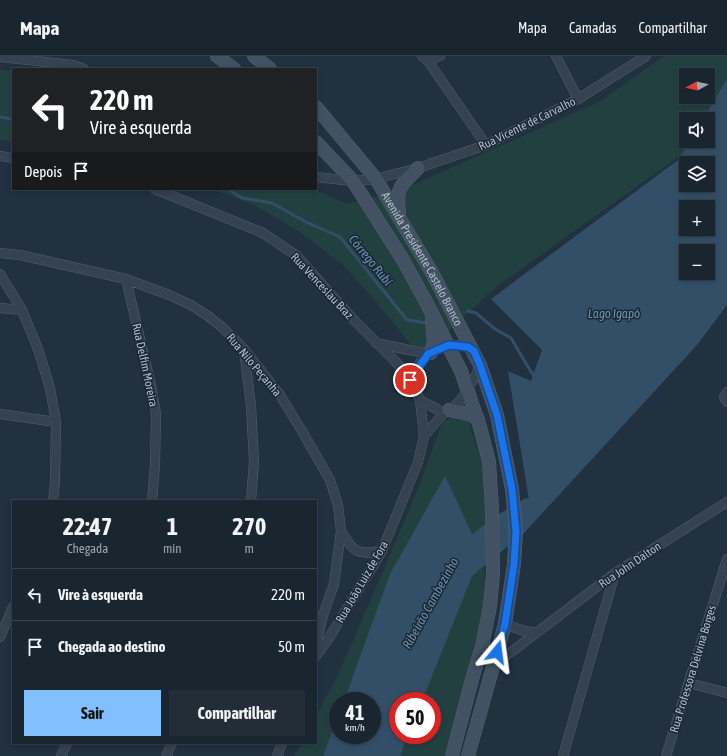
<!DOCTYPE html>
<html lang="pt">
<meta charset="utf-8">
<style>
:root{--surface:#19252f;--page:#222d37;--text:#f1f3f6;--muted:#9fa5aa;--line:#37424b;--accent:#81bfff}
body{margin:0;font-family:"Asap Condensed",sans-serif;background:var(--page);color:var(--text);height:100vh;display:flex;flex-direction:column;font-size:15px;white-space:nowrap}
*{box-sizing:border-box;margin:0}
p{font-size:13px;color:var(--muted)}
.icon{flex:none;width:22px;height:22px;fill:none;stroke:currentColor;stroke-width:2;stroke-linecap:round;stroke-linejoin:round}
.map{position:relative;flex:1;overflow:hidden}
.sheet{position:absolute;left:12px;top:444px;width:305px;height:244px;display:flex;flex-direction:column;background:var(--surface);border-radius:0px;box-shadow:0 2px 6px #0003,0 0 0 1px var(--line)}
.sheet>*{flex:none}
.top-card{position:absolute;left:12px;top:12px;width:305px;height:122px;border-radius:0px;box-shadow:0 2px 6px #0003,0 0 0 1px var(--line);background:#202124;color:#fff;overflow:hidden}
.needle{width:26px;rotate:262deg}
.fabs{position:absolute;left:679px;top:12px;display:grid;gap:8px}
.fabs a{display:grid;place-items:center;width:36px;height:36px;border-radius:0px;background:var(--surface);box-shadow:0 2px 6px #0003,0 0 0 1px var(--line);font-size:20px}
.speed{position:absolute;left:329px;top:636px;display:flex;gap:8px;font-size:20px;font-weight:700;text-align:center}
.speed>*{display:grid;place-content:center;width:52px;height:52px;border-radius:50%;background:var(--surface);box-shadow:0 2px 6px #0003,0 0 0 1px var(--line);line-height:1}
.speed small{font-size:10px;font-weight:400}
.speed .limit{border:6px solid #d22;background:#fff;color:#111}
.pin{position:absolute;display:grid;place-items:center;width:34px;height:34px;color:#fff;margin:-17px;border:2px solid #fff;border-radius:50%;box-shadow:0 1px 4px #0007}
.me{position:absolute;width:44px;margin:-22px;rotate:16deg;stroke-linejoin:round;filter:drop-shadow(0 0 3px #0008)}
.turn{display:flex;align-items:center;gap:14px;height:84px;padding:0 12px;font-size:18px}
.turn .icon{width:52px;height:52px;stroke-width:2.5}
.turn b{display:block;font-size:28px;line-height:34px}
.then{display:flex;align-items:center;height:38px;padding:0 12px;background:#0003;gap:8px;font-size:15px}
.eta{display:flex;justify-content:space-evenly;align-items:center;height:68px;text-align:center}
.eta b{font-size:24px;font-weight:700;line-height:28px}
.primary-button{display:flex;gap:8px;margin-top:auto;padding:8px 12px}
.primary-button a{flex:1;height:46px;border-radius:0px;background:var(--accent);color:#111;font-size:16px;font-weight:700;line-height:46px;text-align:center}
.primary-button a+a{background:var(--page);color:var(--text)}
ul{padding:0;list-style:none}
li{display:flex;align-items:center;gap:12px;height:52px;padding:0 12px;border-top:1px solid var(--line)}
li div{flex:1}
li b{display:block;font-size:15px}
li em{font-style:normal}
header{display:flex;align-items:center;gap:24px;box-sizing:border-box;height:56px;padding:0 20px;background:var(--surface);border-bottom:1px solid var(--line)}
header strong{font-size:19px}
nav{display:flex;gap:22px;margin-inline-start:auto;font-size:14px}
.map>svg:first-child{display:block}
</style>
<header>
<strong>Mapa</strong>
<nav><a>Mapa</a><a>Camadas</a><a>Compartilhar</a></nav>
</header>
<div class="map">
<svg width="727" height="700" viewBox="0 0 727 700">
<rect width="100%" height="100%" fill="#21313f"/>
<path fill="#234040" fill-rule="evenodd" d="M664,0H727V23L703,63H686V85H690L681,99L496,231L430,293L413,291L371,240L344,210L297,174L252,148L211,133H313L347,148L399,135L601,45ZM686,19H708V41H686Z
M0,14L13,15V86L0,84Z
M455,358H466L482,408L485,453L484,560L449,700H294L301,687H316V660L335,625L378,527L421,425L439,375L444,365ZM338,645H372V679H338ZM398,645H432V679H398Z"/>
<path fill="#334f68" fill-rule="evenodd" d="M727,23V249L697,289L524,477L472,520L422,645H398V679H408L400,700H323L338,660V679H372V645H344L390,518L445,420L478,491L529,444L508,315L531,325L542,294L491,243L678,104L690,85H708V63H703ZM686,107H708V129H686ZM686,151H708V173H686ZM686,195H708V217H686Z"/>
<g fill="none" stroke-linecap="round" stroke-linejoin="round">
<path stroke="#334f68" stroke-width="3" d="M0,61L13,63
M228,133L242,142L272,147L306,166L340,181L407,264L427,267
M468,255L476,257L495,273L511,282L531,316L536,322"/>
<path stroke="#334f68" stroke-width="18" d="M456,500L460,493L478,485L500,468L528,451"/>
<g stroke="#53606d" stroke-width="10">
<path id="minor" d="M422,0L428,5L486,89
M556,0L578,43
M0,1L73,9L84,13
M428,5L440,0
M0,100L13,102
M316,121L353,125L376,123L418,112L486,89L578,43L646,0
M155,133L263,177L297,200L353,263L396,306L410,323L420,344L424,380L418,406L382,495L329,582L316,600
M0,197L20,199L126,223L169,239L191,249L208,260L223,272L244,293L280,339L302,375L330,424L338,449L341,475L334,528L323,559L316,589
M0,218L22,254L38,293L50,332L56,366L55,427L53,445
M126,223L152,334L156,358L155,409L152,445
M0,252L22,254
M376,287L428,298
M244,294L251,350L254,405L251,445
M410,323C415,315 420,304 428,298C441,290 459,285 472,294
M727,336L724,341L727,346
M420,344L444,357
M0,358L56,366
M424,380L444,357L455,350L462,342L476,319L480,309
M341,475C354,497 357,499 382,495
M505,568L521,574L536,577
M0,581L13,551
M493,610L615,517L727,446
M689,627L727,637
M61,700L67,687
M166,700L172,687
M277,700L282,687
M563,700L615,517
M666,700L727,503"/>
</g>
<g stroke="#53606d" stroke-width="14">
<g id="secondary">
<path d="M217,0L234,13"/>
<path d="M254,0L270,13"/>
<path id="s1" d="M316,51L376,123L431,215L480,309L497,359L512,433L516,476L514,508L505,568L468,700"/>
<path d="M316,86L353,125L403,204L426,246L461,315L480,371L489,406L492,453L493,518L490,550L482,591L473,620L452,700"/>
<path d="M399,158C396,128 400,132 418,112"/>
<path d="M431,297L434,285L432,264"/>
<path d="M449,354L469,358L478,363"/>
</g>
</g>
<use href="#minor" stroke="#35424f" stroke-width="9"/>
<use href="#secondary" stroke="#425262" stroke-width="13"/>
</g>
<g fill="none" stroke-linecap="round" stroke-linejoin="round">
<g stroke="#114b97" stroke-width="10">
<path id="route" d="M410,324L428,298L449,289L468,291L474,295L480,309L497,359L512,433L516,476L514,508L505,568L497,596"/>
</g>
<use href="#route" stroke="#1a73e8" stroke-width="7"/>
</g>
<g text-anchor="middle" stroke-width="3" stroke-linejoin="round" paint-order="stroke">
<g font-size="12" fill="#b0bdca" stroke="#1a2734">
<text transform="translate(527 68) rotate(-26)" y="4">Rua Vicente de Carvalho</text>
<text dy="4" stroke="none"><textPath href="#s1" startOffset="186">Avenida Presidente Castelo Branco</textPath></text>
<text transform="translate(322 230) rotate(47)" y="4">Rua Venceslau Braz</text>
<text transform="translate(145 309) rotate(78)" y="4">Rua Delfim Moreira</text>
<text transform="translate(254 309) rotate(50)" y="4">Rua Nilo Peçanha</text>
<text transform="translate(630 509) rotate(-34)" y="4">Rua John Dalton</text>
<text transform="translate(362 526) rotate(-60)" y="4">Rua João Luiz de Fora</text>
<text transform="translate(693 613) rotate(-73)" y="4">Rua Professora Delvina Borges</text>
</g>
<g font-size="13" font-style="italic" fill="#6e92b1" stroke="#1a2734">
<text transform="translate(371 204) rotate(51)" y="5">Córrego Rubi</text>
<text x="614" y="262">Lago Igapó</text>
<text transform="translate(430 547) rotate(-61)" y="5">Ribeirão Cambezinho</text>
</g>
</g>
</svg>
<div class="fabs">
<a><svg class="needle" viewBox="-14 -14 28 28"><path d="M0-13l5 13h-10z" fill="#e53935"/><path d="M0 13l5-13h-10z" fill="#9fa5aa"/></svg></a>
<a><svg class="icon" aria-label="sound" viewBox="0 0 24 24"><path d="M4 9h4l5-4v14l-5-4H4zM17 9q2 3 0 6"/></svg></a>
<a><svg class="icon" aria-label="layers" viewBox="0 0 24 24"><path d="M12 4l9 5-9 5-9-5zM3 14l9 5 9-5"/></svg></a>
<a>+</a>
<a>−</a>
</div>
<div class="speed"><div>41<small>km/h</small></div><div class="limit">50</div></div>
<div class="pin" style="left:410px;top:324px;background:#d93025"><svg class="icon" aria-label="arrive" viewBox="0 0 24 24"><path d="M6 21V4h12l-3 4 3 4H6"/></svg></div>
<svg class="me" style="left:497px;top:596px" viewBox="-20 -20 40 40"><path d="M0-17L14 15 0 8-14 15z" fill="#1a73e8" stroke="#fff" stroke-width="4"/></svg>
<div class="top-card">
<div class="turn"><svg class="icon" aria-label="left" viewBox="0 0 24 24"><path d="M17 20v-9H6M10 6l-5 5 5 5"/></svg><div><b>220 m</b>Vire à esquerda</div></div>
<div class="then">Depois<svg class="icon" aria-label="arrive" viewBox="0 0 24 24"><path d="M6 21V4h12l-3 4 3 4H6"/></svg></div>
</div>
<section class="sheet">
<div class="eta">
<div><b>22:47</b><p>Chegada</p></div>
<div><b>1</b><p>min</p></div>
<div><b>270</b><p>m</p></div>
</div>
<ul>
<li><svg class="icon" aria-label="left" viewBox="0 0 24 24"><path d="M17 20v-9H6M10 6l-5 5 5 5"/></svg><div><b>Vire à esquerda</b></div><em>220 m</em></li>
<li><svg class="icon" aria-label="arrive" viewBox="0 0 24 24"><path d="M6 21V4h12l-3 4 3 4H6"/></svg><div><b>Chegada ao destino</b></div><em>50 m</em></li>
</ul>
<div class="primary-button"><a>Sair</a><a>Compartilhar</a></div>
</section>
</div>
